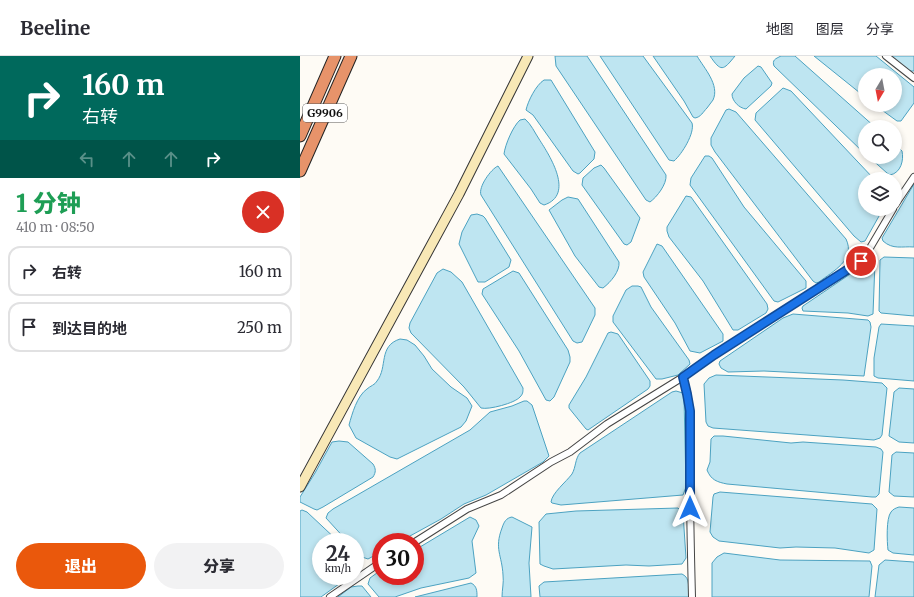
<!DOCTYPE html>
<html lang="zh">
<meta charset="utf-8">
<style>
:root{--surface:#fff;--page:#f2f2f3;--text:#2b2b33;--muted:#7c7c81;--line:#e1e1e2;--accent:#ea580c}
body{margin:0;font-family:Merriweather,"Noto Sans SC",serif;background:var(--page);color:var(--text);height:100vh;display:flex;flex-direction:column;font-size:15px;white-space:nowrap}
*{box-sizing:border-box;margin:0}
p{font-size:13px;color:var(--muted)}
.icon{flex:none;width:22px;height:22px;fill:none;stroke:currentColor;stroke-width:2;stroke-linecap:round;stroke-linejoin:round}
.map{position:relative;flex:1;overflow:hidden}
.side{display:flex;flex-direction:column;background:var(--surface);width:300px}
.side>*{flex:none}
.banner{background:#00695c;color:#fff;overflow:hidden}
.needle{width:26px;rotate:190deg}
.controls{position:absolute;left:558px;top:12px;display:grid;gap:8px}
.controls a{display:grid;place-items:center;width:44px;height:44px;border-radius:50%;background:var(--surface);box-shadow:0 2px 6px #0003;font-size:20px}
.speed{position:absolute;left:12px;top:477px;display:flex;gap:8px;font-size:20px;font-weight:700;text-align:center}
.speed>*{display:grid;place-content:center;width:52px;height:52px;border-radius:50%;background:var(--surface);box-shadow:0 2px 6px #0003;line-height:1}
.speed small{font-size:10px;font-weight:400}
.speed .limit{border:6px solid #d22;background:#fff;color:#111}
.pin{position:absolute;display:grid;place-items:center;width:34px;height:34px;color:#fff;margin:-17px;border:2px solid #fff;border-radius:50%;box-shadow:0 1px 4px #0007}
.me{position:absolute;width:44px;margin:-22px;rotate:0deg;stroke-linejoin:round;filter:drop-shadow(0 0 3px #0008)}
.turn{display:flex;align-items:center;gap:14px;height:84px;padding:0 16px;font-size:18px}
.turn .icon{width:52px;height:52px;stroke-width:2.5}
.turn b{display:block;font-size:28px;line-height:34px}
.lanes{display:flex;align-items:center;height:38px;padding:0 16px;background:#0003;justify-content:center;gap:20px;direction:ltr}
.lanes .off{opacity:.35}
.round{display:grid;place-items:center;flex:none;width:42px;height:42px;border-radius:21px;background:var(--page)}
.headline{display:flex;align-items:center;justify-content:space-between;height:68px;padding:0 16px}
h1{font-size:24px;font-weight:800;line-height:30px;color:#1e9e55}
.button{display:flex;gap:8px;margin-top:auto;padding:8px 16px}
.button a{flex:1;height:46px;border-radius:24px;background:var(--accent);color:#fff;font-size:16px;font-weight:800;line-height:46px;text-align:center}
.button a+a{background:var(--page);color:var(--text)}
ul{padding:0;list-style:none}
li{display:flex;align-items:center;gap:12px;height:50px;margin:0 8px 6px;padding:0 8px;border:2px solid var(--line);border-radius:12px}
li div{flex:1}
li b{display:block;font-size:15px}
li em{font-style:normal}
header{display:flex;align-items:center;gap:24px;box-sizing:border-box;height:56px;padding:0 20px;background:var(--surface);border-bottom:1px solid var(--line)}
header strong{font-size:19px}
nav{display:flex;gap:22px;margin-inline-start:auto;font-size:14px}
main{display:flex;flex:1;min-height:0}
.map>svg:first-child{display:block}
</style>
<header>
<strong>Beeline</strong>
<nav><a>地图</a><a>图层</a><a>分享</a></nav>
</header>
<main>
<section class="side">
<div class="banner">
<div class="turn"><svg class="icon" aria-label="right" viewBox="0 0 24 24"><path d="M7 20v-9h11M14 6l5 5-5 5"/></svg><div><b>160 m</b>右转</div></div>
<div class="lanes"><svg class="icon off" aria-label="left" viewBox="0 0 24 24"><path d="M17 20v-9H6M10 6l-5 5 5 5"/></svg><svg class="icon off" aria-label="ahead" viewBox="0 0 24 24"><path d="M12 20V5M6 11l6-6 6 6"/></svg><svg class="icon off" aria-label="ahead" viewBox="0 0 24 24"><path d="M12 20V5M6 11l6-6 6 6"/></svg><svg class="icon" aria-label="right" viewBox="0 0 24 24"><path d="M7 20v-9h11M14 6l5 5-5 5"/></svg></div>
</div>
<div class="headline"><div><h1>1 分钟</h1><p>410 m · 08:50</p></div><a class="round" style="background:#d93025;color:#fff"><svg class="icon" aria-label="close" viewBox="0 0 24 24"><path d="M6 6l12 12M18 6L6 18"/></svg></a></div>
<ul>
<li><svg class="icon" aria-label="right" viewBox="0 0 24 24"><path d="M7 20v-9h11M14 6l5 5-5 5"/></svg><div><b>右转</b></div><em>160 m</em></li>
<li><svg class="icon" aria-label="arrive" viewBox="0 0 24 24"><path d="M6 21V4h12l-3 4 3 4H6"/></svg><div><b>到达目的地</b></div><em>250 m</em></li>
</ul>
<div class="button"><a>退出</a><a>分享</a></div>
</section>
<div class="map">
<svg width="614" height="541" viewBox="0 0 614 541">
<rect width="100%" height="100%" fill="#fefbf5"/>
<path fill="#bee5f1" stroke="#4ca2c1" d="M255,0H287L366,119C367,128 357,141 350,146L346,144L256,10Z
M300,0H343L392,67C395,77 382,98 374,105L369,104Z
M353,0H397C404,12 420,29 413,44C411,47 409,49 407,52C403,56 401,61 395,62L393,61L384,45Z
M410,0H435C423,15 421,16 410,0Z
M481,0H495L575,71H565V98L474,10C472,4 475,3 481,0Z
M514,0H576L614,31V47L601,65H597L575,49H595V19H565V41Z
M590,0H614V15H609Z
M458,10L461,11L472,27L471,30L446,53C439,52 432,45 432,38L444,22Z
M244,24H251L295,96L294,103L280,117L278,118L273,115L233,59L226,54C228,45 236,29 244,24Z
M483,32L491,35L574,123H565V153H583L565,185L561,186L554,180L455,64L456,57Z
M429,53L436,56L546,183C556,204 533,215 519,226L516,227L513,225L415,96L411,89V82L426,54Z
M225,63C231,68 235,77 239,83C250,100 275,139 244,149L240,147L231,133L204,98C205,89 213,70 220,64Z
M595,88L602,95C604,104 601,117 590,119L587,117L569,101H595Z
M405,100H409L412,102L444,151L506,225V232L478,246L474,245L390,129L391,122Z
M301,109L304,112L340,162L331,186L327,189L324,188L282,129L283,122L294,112Z
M198,110L295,252V259L282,286L277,287L273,285L181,139C178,131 191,113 198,110Z
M614,128V191C602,190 593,194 583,185L582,182Z
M386,140L391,141L467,248L468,253L466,257L438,274H433L403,225L369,181L367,175V171Z
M268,141L278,143L319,206C320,215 311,226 303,232L299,231L275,200L249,154L262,144Z
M177,158L183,160L185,162L211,204L209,211L185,226H178L159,188L162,176L171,159Z
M357,188L362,190L423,278V285L400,297L390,295L375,267L344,221L343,216Z
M584,201L614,202V260L581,257L579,255L580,204Z
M571,204L575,206L573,258L568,260L548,257L503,255L502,252L503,250Z
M143,213L151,216L162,226L223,332C223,336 223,338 220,341C215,347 189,354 181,352L164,331L111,277L109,272L110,267L137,217Z
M213,215L219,217L268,294L270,301V306L254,341L250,345L246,344L219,295L182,238L183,233Z
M332,230H338L341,231L351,251L389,304L390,308L378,319L362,323H356L313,266V260L326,234Z
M493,258L568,264L570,266L571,271L564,320L464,315L428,316L421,312L419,308L420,305L483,262Z
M581,268L614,270V325L578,322L574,320V302L579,271Z
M311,276L318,278L350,325V330L348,333L288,374L286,373L269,352V349L286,321L308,277Z
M100,283L107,284L115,289L124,300L132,313L151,331L167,342L172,350L166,365L161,371L97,403L90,401L56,382L49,369C52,358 57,340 67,333C70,330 75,329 77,325C88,311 78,290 100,283Z
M416,319L543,324L582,327L587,332L582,379L580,382L574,384L413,372L408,370L406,366L404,328L409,322Z
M599,332L614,333V387L599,386L589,380L594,336Z
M376,335L383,337L384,341L386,431L383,439L261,449L252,447L251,446C252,437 266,426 272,418C276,411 275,403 280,397L372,336Z
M224,345H227L232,349L249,400L243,406L186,439L164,448L141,463L99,486H81V496L68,503L62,501L55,493V486H48L26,462L28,457L33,453L170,374L190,356L212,350Z
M414,380H423L491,387L503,386L576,391L581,393L583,396L579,438L576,441H572L427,428C417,426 411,424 407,414L410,406L411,383Z
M39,385L48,386L73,408C76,413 76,416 73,421L23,451L17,454L14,453L0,446V441L15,417L32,386Z
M596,396L614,397V441L594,440L589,436L592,399Z
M420,436L572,448L577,453L574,494L569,497L535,492L496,491L480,492L419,485L413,481L410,476L413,441L414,438Z
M599,451L614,452V499L593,497L588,494C587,486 586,462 591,456C593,453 596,452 599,451Z
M378,452L383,457L386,502L382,508L349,510L326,509L253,513L244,510L240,508L239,466L246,458L276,455Z
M2,454L7,456L39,486H21V520H50L21,541H0V455Z
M170,461L176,464L179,470L172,485L176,517L169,522L121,532L95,541H79L68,528L70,522L81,514V520H115V494Z
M212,461L232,471L229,507L231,541H202C202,534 204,526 203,519C202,499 194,493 202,472C204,466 206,462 212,461Z
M424,497L480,504L570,505L572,510L569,541H412V507L417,501Z
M585,504L614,506V541H575L579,509Z
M382,518C391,522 388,533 389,541H240L239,530L244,526Z
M171,527C177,530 177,535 177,541H115Z
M58,530H62L71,541H38L51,531Z"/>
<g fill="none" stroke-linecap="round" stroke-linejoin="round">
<g stroke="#444" stroke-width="8">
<path id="street" d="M586,0L614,22
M595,149L614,121
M383,321C394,354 390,390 390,425C390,463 391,502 392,541
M115,486L167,453L201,439L251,406L270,396L307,368L383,321L414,299L558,207L567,197L593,153
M30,541L81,506"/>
</g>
<g stroke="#333" stroke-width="11">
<path id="secondary" d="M0,431L159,138L228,0"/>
</g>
<g stroke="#222" stroke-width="13">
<path id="highway" d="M0,80L35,0
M0,115L51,0"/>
</g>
<use href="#street" stroke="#fff" stroke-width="6"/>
<use href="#secondary" stroke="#f8e8b6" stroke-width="9"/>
<use href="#highway" stroke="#e7936a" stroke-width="11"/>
</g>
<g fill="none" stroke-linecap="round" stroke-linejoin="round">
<g stroke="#114b97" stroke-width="10">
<path id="route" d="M390,452V355L387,338L383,321L414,299L561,205"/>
</g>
<use href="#route" stroke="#1a73e8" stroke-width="7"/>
</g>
<g text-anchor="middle" stroke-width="4" stroke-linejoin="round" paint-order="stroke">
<rect fill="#fff" stroke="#585858" stroke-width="1" x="3" y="48" width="44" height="18" rx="3"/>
<g font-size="11" font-weight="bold" fill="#111">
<text x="25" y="61">G9906</text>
</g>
</g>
</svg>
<div class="controls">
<a><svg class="needle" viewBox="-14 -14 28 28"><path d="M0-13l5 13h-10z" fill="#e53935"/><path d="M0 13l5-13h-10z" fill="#7c7c81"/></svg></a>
<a><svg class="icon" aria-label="search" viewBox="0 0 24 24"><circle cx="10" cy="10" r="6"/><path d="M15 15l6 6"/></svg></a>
<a><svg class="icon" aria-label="layers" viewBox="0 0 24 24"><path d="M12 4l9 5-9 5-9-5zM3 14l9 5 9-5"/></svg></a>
</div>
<div class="speed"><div>24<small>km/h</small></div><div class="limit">30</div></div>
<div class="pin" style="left:561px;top:205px;background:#d93025"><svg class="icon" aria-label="arrive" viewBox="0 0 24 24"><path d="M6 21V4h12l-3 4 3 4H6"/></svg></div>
<svg class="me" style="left:390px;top:452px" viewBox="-20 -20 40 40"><path d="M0-17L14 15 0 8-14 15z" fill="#1a73e8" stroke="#fff" stroke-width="4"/></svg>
</div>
</main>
